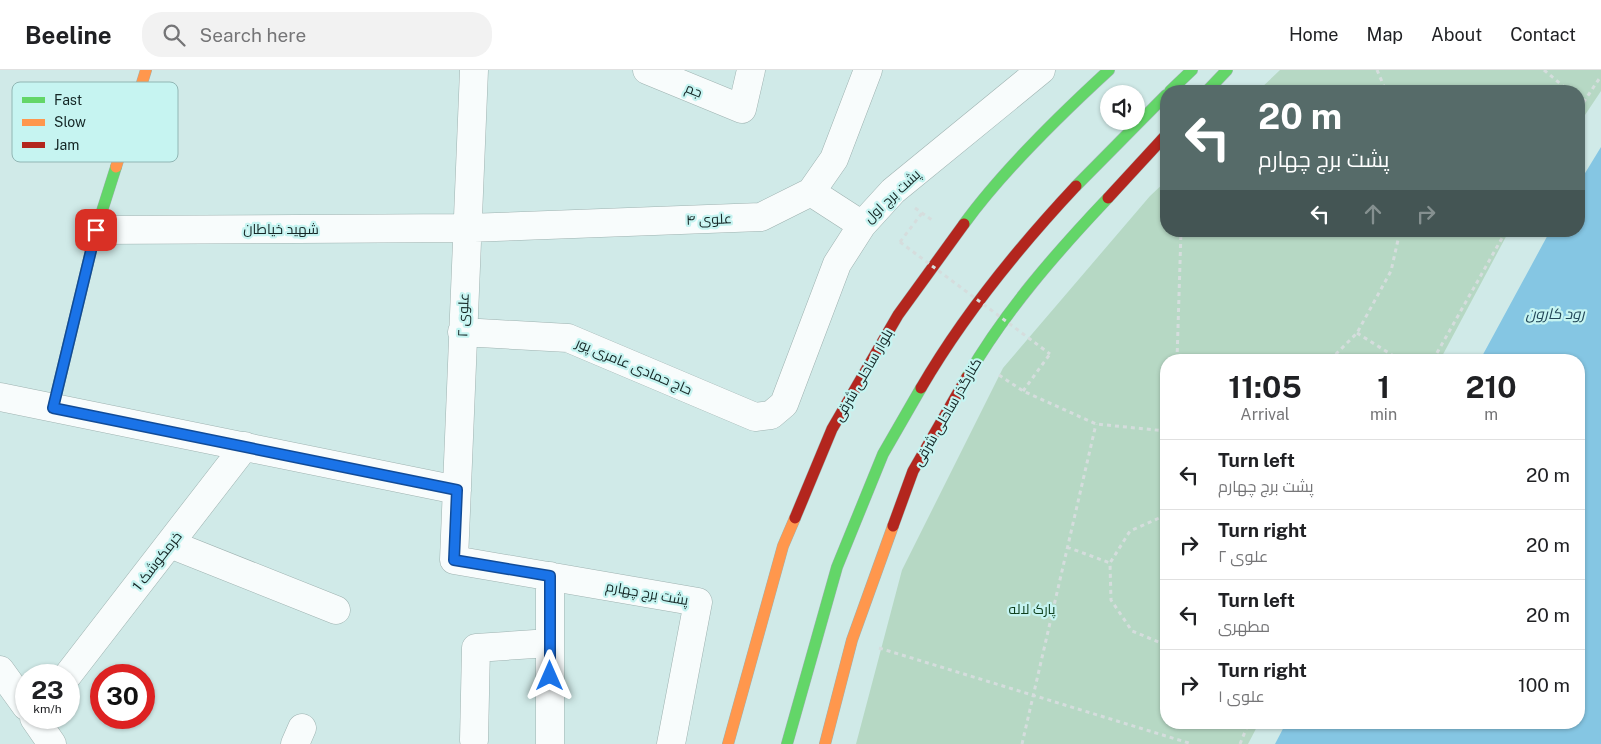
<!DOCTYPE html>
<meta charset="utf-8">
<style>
:root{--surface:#fff;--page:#f2f2f2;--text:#202124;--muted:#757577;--line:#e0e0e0}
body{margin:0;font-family:"Public Sans",Cairo,sans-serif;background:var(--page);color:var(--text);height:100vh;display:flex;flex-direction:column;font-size:19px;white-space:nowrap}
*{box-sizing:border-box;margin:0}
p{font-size:16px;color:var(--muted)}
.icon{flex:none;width:28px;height:28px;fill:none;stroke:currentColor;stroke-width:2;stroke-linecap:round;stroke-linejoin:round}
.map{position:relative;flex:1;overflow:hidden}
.panel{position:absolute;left:1160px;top:284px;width:425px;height:375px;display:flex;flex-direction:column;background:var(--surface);border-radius:20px;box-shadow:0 1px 4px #0004}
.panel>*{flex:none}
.top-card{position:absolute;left:1160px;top:15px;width:425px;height:152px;border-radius:20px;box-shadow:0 1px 4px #0004;background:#566b69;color:#fff;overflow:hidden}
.buttons{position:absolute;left:1100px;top:15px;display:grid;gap:10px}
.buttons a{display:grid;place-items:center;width:45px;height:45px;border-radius:50%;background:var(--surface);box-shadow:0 1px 4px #0004;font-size:25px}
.speed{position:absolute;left:15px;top:594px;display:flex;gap:10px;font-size:25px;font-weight:700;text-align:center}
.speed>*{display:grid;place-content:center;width:65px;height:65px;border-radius:50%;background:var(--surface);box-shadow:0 1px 4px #0004;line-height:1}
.speed small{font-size:12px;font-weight:400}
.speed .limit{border:8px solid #d22;background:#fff;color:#111}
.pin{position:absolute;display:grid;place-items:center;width:42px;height:42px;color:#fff;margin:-21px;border-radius:10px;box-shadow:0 2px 8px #0006}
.me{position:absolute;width:55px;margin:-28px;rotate:0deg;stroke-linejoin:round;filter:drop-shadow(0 0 4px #0008)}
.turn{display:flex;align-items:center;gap:18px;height:105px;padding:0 15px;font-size:22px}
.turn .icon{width:65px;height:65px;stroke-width:2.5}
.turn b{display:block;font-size:35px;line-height:42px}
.lanes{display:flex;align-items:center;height:48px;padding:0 15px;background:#0003;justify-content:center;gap:25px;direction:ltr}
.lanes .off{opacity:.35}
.eta{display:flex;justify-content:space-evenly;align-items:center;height:85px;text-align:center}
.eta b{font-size:30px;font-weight:700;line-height:35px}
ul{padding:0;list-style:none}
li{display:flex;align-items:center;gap:15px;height:70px;padding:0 15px;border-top:1px solid var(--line)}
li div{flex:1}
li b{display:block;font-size:19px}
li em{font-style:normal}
header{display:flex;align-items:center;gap:30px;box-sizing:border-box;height:70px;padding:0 25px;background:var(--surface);border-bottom:1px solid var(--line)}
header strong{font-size:24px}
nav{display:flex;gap:28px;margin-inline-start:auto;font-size:18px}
.search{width:350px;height:45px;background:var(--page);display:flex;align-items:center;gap:12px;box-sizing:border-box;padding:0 18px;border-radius:20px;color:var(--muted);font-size:19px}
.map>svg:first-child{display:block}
</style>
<header>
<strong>Beeline</strong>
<div class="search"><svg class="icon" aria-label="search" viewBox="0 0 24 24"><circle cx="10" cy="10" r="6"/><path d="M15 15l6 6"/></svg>Search here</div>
<nav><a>Home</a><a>Map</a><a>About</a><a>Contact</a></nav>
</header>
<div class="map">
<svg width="1601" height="674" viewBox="0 0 1601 674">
<rect width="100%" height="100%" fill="#d0eae8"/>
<path fill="#b6d8c4" d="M1280,0H1601V21L1579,54V21H1258Z
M1166,111V161H1509L1440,290H1166V652L1259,653L1248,674H856L902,500L1003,298L1150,126Z"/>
<path fill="#85c6e3" d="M1601,77V674H1275L1286,653L1579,652V290H1480L1550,161H1579V113Z"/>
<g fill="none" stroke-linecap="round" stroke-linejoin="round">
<g stroke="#9eb2b0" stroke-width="29">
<path id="street" d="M474,0L454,490L698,532L671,674
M647,0L742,39L751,0
M811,122L862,155
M96,160L467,158L761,147L811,122L834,89L868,0
M462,262L568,268L755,347L771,345L784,334L837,194L862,155L893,121L1041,0
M0,327L457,420
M170,474L336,540
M550,506V674
M0,600L26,636
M68,605L245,376
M34,648L52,674
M474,670L476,578L550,573
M295,674L302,658"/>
</g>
<g stroke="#9eb2b0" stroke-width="12">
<path id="fast" d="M1170,21L1192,0
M1207,21L1227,0
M1076,116L1166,25
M964,154C1003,100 1060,45 1109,0
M967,307C1005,241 1056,183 1108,128
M53,338L96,160L116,97
M787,674L837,497L883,384L921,318"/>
</g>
<g stroke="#9eb2b0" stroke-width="12">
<path id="slow" d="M116,97L146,0
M728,674L783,476L795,448
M825,674L852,570L893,456"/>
</g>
<g stroke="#9eb2b0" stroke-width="12">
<path id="jam" d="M1108,128L1166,65
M921,318C964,244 1018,178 1076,116
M795,448L832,359L898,245L964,154
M893,456L913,401L967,307"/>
</g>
<path stroke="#d5dddd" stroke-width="3" stroke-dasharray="4 4" stroke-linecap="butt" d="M1377,0L1386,21
M1544,0L1569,21
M1579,39L1601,6
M1166,134V135
M915,138L932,150
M900,172L922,143
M1357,263L1400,290
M1177,290L1181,161
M1330,290L1357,263L1391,201L1400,161
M1433,290L1506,161
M999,305L1023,321L1096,354L1166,361
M1023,321L1050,284
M1166,445L1130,461L1110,493L1111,530L1132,561L1166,575
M1067,477L1110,493
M879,578L1192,674
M1022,674L1096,354
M1240,674L1249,652"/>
<use href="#street" stroke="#f8fcfc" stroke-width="28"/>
<use href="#fast" stroke="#63d668" stroke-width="11"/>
<use href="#slow" stroke="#ff974d" stroke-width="11"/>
<use href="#jam" stroke="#b3261e" stroke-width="11"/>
<path stroke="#d5dddd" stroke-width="3" stroke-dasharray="4 4" stroke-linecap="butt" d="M900,172L1050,284"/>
</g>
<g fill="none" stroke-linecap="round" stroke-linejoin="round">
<g stroke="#114b97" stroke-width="12">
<path id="route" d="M96,160L53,338L457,420L454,490L550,506V606"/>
</g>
<use href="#route" stroke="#1a73e8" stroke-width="9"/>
</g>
<g text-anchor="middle" stroke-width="4.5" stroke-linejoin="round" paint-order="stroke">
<g font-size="14" fill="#142625" stroke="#c6f4f1">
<text transform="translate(694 20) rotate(22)" y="5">جم</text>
<text transform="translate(892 126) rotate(-43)" y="5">پشت برج اول</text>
<text transform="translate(709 149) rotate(-2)" y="5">علوی ۴</text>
<text x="281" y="164">شهید خیاطان</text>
<text transform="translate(463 245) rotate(-88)" y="5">علوی ۲</text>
<text transform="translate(634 296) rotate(23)" y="5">حاج حمادی عامری پور</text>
<text transform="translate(863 305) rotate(-60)" y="5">بلوار ساحلی شرقی</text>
<text transform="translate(947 342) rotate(-60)" y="5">کنارگذر ساحلی شرقی</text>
<text transform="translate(157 491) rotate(-52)" y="5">خرمکوشک 1</text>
<text transform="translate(647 523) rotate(10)" y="5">پشت برج چهارم</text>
</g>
<g font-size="14" fill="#0f3f1d" stroke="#c6f4f1">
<text x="1032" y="544">پارک لاله</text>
</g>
<g font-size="15" font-style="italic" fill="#214557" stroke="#c6f4f1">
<text x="1555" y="249">رود کارون</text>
</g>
</g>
<rect x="12" y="12" width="166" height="80" rx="8" fill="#c6f4f1" stroke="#91b6b4" stroke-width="1"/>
<rect x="22" y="27" width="23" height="6" fill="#63d668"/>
<rect x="22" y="49" width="23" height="7" fill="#ff974d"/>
<rect x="22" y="72" width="23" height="6" fill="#b3261e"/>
<g font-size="14" fill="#142625">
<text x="54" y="35">Fast</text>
<text x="54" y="57">Slow</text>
<text x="54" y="80">Jam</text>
</g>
</svg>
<div class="buttons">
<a><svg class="icon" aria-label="sound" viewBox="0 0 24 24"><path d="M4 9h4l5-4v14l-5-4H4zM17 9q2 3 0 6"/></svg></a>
</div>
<div class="speed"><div>23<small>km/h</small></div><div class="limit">30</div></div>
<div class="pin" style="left:96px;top:160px;background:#d93025"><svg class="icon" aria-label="arrive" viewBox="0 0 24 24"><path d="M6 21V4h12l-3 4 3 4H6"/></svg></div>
<svg class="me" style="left:550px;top:606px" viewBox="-20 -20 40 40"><path d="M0-17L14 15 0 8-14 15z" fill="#1a73e8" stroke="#fff" stroke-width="4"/></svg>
<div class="top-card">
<div class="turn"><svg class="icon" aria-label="left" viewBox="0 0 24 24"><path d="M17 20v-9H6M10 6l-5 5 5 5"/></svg><div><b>20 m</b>پشت برج چهارم</div></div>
<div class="lanes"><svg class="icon" aria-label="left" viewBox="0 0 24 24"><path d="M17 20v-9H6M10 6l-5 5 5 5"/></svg><svg class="icon off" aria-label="ahead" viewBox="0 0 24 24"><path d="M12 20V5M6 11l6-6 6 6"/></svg><svg class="icon off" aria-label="right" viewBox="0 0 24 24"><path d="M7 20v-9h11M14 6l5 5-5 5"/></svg></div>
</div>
<section class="panel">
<div class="eta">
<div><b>11:05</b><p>Arrival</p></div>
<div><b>1</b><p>min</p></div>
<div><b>210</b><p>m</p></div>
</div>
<ul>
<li><svg class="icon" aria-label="left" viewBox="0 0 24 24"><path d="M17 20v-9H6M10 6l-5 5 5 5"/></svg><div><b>Turn left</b><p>پشت برج چهارم</p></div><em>20 m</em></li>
<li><svg class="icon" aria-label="right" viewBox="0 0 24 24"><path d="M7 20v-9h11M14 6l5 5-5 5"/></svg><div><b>Turn right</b><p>علوی ۲</p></div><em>20 m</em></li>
<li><svg class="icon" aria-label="left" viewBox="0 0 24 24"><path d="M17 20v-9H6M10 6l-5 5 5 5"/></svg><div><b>Turn left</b><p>مطهری</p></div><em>20 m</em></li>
<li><svg class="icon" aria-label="right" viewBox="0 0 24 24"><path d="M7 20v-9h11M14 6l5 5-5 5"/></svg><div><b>Turn right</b><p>علوی ۱</p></div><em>100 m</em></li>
</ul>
</section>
</div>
